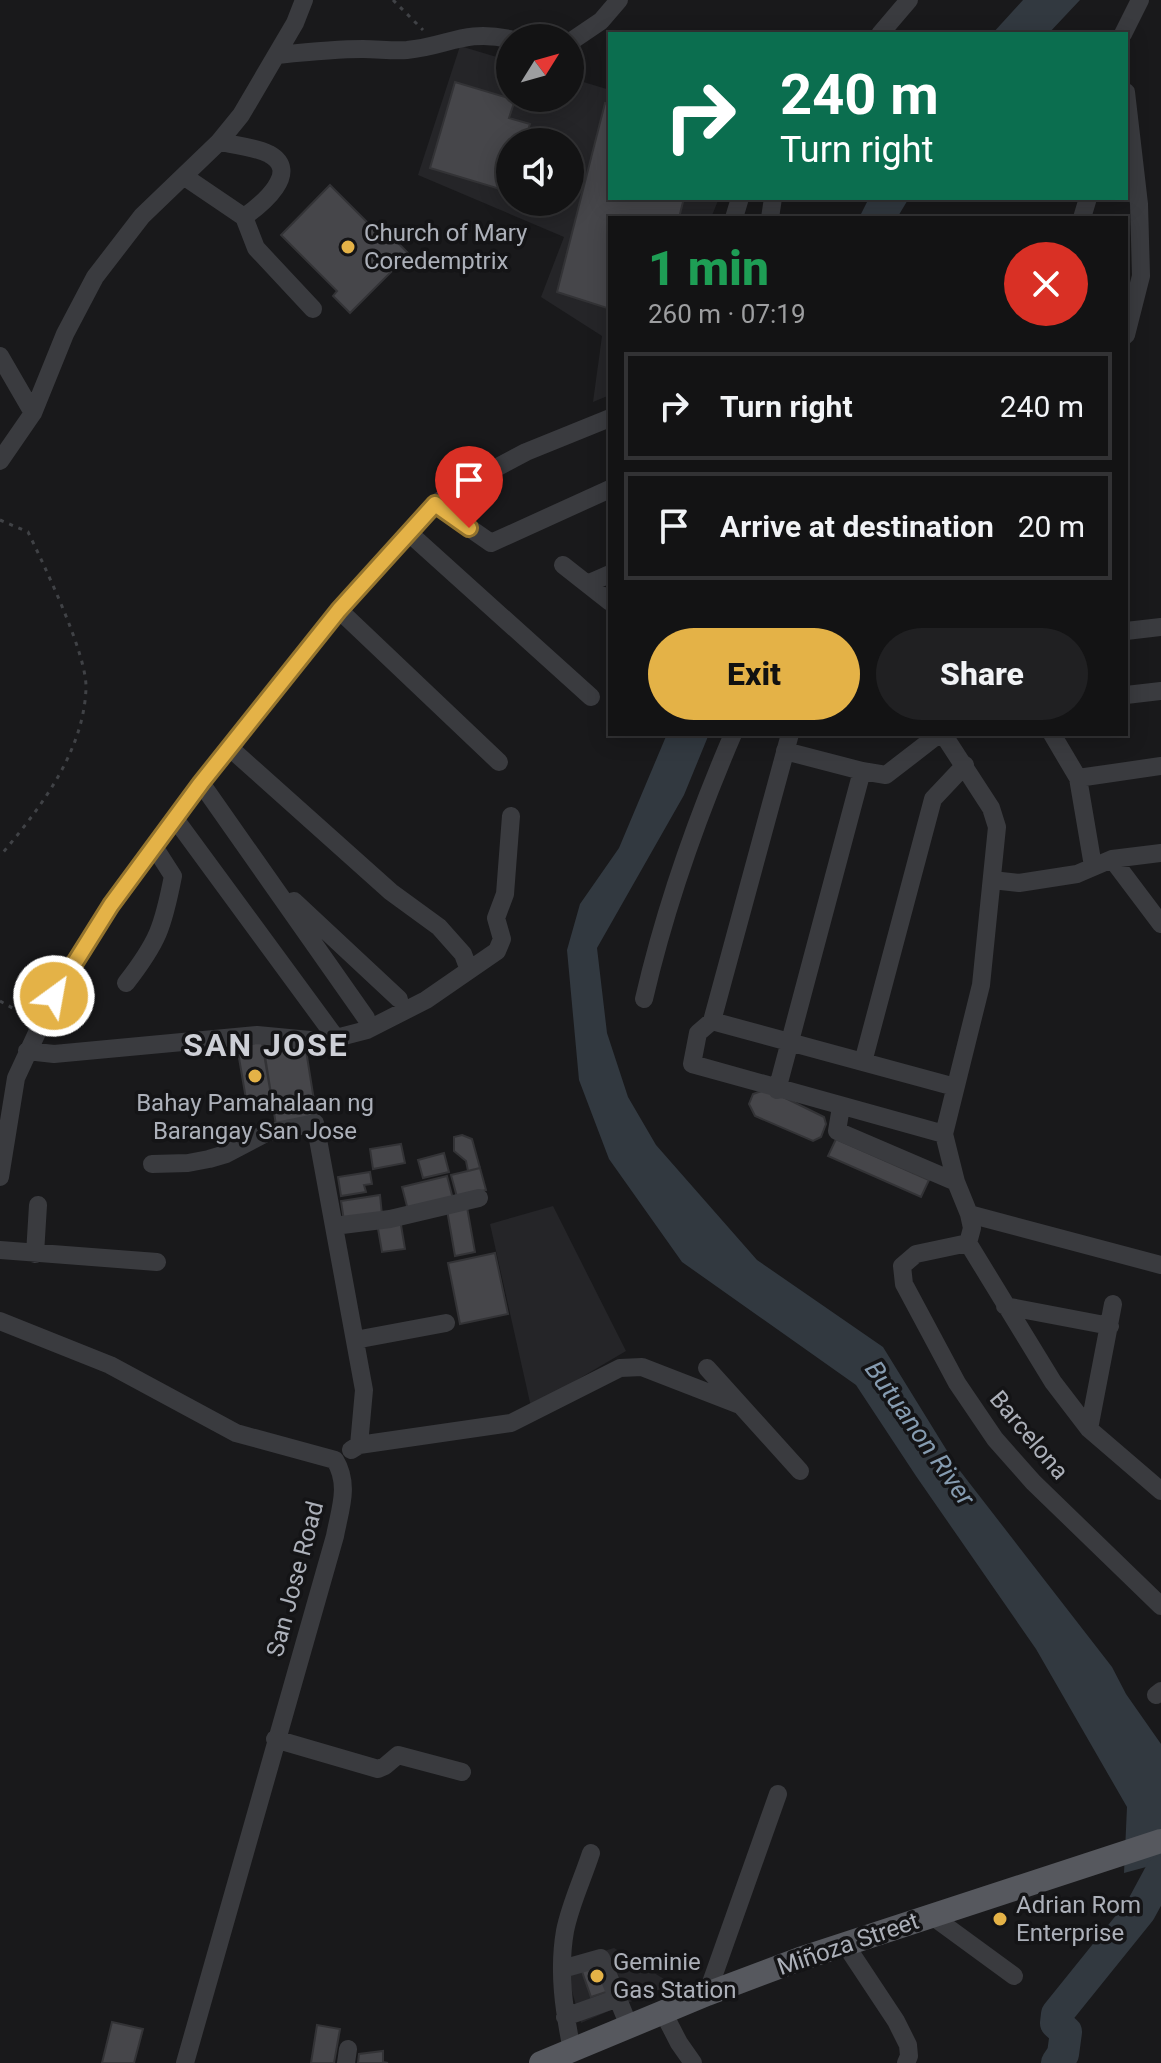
<!DOCTYPE html>
<meta charset="utf-8">
<style>
:root{--surface:#131314;--page:#202022;--text:#f1f3f6;--muted:#9d9ea0;--line:#323234;--accent:#e4b247}
body{margin:0;font-family:Roboto,sans-serif;background:var(--page);color:var(--text);height:100vh;display:flex;flex-direction:column;font-size:30px;white-space:nowrap}
*{box-sizing:border-box;margin:0}
p{font-size:26px;color:var(--muted)}
.icon{flex:none;width:44px;height:44px;fill:none;stroke:currentColor;stroke-width:2;stroke-linecap:round;stroke-linejoin:round}
.map{position:relative;flex:1;overflow:hidden}
.side{position:absolute;left:608px;top:216px;width:520px;height:520px;display:flex;flex-direction:column;background:var(--surface);border-radius:0px;box-shadow:0 4px 20px #0003,0 0 0 2px var(--line)}
.side>*{flex:none}
.guide{position:absolute;left:608px;top:32px;width:520px;height:168px;border-radius:0px;box-shadow:0 4px 20px #0003,0 0 0 2px var(--line);background:#0b6e4f;color:#fff;overflow:hidden}
.needle{width:52px;rotate:53deg}
.controls{position:absolute;left:496px;top:24px;display:grid;gap:16px}
.controls a{display:grid;place-items:center;width:88px;height:88px;border-radius:50%;background:var(--surface);box-shadow:0 4px 20px #0003,0 0 0 2px var(--line);font-size:40px}
.pin{position:absolute;display:grid;place-items:center;width:68px;height:68px;color:#fff;margin:-82px -34px;border-radius:50% 50% 50% 0;rotate:-45deg;box-shadow:0 0 8px #0007}
.pin .icon{rotate:45deg}
.me{position:absolute;width:88px;margin:-44px;rotate:32deg;stroke-linejoin:round;filter:drop-shadow(0 0 6px #0008)}
.turn{display:flex;align-items:center;gap:28px;height:168px;padding:0 40px;font-size:36px}
.turn .icon{width:104px;height:104px;stroke-width:2.5}
.turn b{display:block;font-size:56px;line-height:68px}
.round{display:grid;place-items:center;flex:none;width:84px;height:84px;border-radius:42px;background:var(--page)}
.head{display:flex;align-items:center;justify-content:space-between;height:136px;padding:0 40px}
h1{font-size:48px;font-weight:800;line-height:60px;color:#1e9e55}
.primary-button{display:flex;gap:16px;margin-top:auto;padding:16px 40px}
.primary-button a{flex:1;height:92px;border-radius:48px;background:var(--accent);color:#111;font-size:32px;font-weight:800;line-height:92px;text-align:center}
.primary-button a+a{background:var(--page);color:var(--text)}
ul{padding:0;list-style:none}
li{display:flex;align-items:center;gap:24px;height:108px;margin:0 16px 12px;padding:0 24px;border:4px solid var(--line);border-radius:0px}
li div{flex:1}
li b{display:block;font-size:30px}
li em{font-style:normal}
.map>svg:first-child{display:block}
</style>
<div class="map">
<svg width="1161" height="2063" viewBox="0 0 1161 2063">
<rect width="100%" height="100%" fill="#19191b"/>
<path fill="#252528" fill-rule="evenodd" d="M460,46L510,61V98H570V78L610,90V198H719L711,218H610V395L593,402L602,336L541,297L564,237L418,175ZM510,142H570V202H510Z
M553,1206L626,1351L531,1407L490,1224Z
M614,1948L672,1984L581,2023L564,1963Z"/>
<path fill="#323940" d="M1023,0H1080L1048,34H992Z
M869,198H909L897,218H859Z
M667,734H709L684,795L597,948L607,1033L628,1097L656,1145L757,1260L883,1347L957,1467L1112,1667L1126,1694L1161,1744V1863L1124,1873L1127,1807L1036,1649L916,1476L856,1385L682,1262L609,1159L579,1080L567,950L580,904L619,848Z"/>
<g fill="none" stroke-linecap="round" stroke-linejoin="round">
<path stroke="#323940" stroke-width="32" d="M1057,2063L1063,2054L1066,2032L1056,2023L1057,2014L1140,1911L1161,1872"/>
</g>
<path fill="#46464a" stroke="#333336" stroke-width="2" d="M455,82L515,100L509,118L530,124L524,142H510V192L430,168Z
M605,103L610,105V198H684L679,218H610V309L557,292Z
M330,185L386,241L391,236L409,254L350,313L333,296L337,291L281,235Z
M262,1042L273,1107L248,1111L237,1046Z
M305,1044L317,1119L276,1125L264,1050Z
M767,1089L824,1117L826,1124L821,1137L813,1141L755,1116L749,1104L753,1094Z
M462,1135L472,1139L480,1168L468,1171L466,1161L454,1151V1137Z
M836,1139L929,1180L921,1197L828,1156Z
M401,1144L405,1163L373,1169L370,1149Z
M444,1153L449,1172L423,1178L418,1160Z
M480,1168L486,1190L457,1197L451,1175Z
M370,1172L372,1184L364,1185L366,1192L341,1196L338,1177Z
M447,1176L453,1199L408,1210L402,1187Z
M380,1195L382,1215L344,1221L341,1201Z
M467,1207L475,1252L455,1256L447,1210Z
M400,1219L405,1249L382,1252L377,1223Z
M495,1253L508,1314L460,1324L448,1263Z
M603,1954L615,1989L591,1997L579,1963Z
M112,2022L143,2029L134,2063H102Z
M317,2025L340,2029L334,2063H311Z
M383,2051V2062L388,2063H358L359,2054Z"/>
<g fill="none" stroke-linecap="round" stroke-linejoin="round">
<path stroke="#404246" stroke-width="3" stroke-dasharray="4 6" stroke-linecap="butt" d="M393,0L423,30
M0,520L28,532C44,565 87,654 86,688C84,752 39,810 0,856
M0,1001L25,1015"/>
<path stroke="#3a3b3f" stroke-width="18" d="M880,34L909,0
M1123,34L1140,0
M570,42L601,21L619,0
M277,55C306,52 334,49 363,49C378,49 393,51 407,50C449,46 464,29 510,39
M1126,92L1139,204L1141,276L1126,335
M219,142C235,145 255,147 269,154C302,172 261,205 244,217
M185,177L244,217L256,248L313,309
M734,218L740,198
M770,218L773,198
M1082,218L1088,198
M0,356L33,413
M0,461L33,413L65,334L95,277L142,216L219,142L241,115L295,23L304,0
M435,504L491,543L610,489
M409,533L591,697
M563,565L610,602
M587,584L610,574
M339,610L499,762
M1126,631L1161,627
M1126,695L1161,691
M790,734L712,1021L698,1033L692,1064L944,1134
M943,734L991,808L997,827L981,985L944,1134L956,1182L969,1214L972,1228L968,1243L1053,1382L1089,1429L1161,1491
M1052,734L1078,778L1093,866
M230,748L391,892L439,927L463,954L469,970
M785,751L862,771L886,775L939,734
M1078,778L1161,766
M201,783L366,1018
M176,820L336,1038
M1112,859L1161,924
M992,880L1019,883L1077,874L1112,859L1161,853
M294,901L399,999
M126,983C158,942 163,927 173,876L155,848
M644,999C665,908 696,820 733,734
M712,1021L955,1087
M27,1051L54,1054L257,1035L310,1040L336,1038L367,1030L426,1000L497,951L502,939L496,918L505,894L511,816
M863,1062L933,799L965,765
M777,1090L862,771
M841,1107L837,1131L956,1182
M152,1164L188,1163L209,1159L226,1154L266,1133L315,1123L364,1390L359,1445
M0,1177L16,1078L54,996L111,905L201,783L339,610L435,504L460,487L526,452L610,418
M969,1214L1161,1265
M334,1226L390,1219L479,1198
M968,1243L916,1254L902,1266L904,1284L957,1383L995,1439L1033,1482L1161,1606
M0,1250L157,1262
M35,1254L38,1205
M1005,1306L1110,1326
M0,1321L110,1365L236,1433L335,1460C350,1485 340,1509 335,1536L185,2063
M355,1340L446,1323
M707,1368L800,1471
M1089,1429L1113,1304
M351,1450L359,1445L511,1423L620,1368L642,1367L740,1405
M1156,1695L1161,1691
M275,1739L378,1769L385,1766L398,1755L462,1772
M932,1916L1014,1976
M845,1944L896,2021L908,2045L909,2056L906,2063
M562,1969L601,1958L629,2026
M707,1994L778,1794
M663,2012L679,2043L693,2063
M565,2017L618,1998
M572,2050C564,2011 558,1971 565,1931C570,1905 583,1878 591,1853
M346,2063L348,2049"/>
<path stroke="#56585e" stroke-width="24" d="M541,2063L707,1994L800,1959L1161,1841"/>
</g>
<g fill="none" stroke-linecap="round" stroke-linejoin="round">
<g stroke="#94742e" stroke-width="20">
<path id="route" d="M54,996L111,905L201,783L339,610L435,504L469,528"/>
</g>
<use href="#route" stroke="#e4b247" stroke-width="14"/>
</g>
<g fill="#e4b247" stroke="#141416" stroke-width="3">
<circle cx="348" cy="247" r="8"/>
<circle cx="255" cy="1076" r="8"/>
<circle cx="1000" cy="1919" r="8"/>
<circle cx="597" cy="1976" r="8"/>
</g>
<g text-anchor="middle" stroke-width="7" stroke-linejoin="round" paint-order="stroke">
<g font-size="24" fill="#acb0b9" stroke="#141416" text-anchor="start">
<text x="364" y="241">Church of Mary<tspan x="364" dy="28">Coredemptrix</tspan></text>
<text x="255" y="1111" text-anchor="middle">Bahay Pamahalaan ng<tspan x="255" dy="28">Barangay San Jose</tspan></text>
<text x="1016" y="1913">Adrian Rom<tspan x="1016" dy="28">Enterprise</tspan></text>
<text x="613" y="1970">Geminie<tspan x="613" dy="28">Gas Station</tspan></text>
</g>
<g font-size="24" fill="#acb0b9" stroke="#141416">
<text transform="translate(1029 1435) rotate(50)" y="8">Barcelona</text>
<text transform="translate(295 1579) rotate(-75)" y="8">San Jose Road</text>
<text transform="translate(848 1944) rotate(-19)" y="8">Miñoza Street</text>
</g>
<g font-size="26" font-style="italic" fill="#869cb1" stroke="#141416">
<text transform="translate(920 1433) rotate(55)" y="9">Butuanon River</text>
</g>
<g font-size="32" font-weight="bold" letter-spacing="2" fill="#cdcfd6" stroke="#141416">
<text x="266" y="1056">SAN JOSE</text>
</g>
</g>
</svg>
<div class="controls">
<a><svg class="needle" viewBox="-14 -14 28 28"><path d="M0-13l5 13h-10z" fill="#e53935"/><path d="M0 13l5-13h-10z" fill="#9d9ea0"/></svg></a>
<a><svg class="icon" aria-label="sound" viewBox="0 0 24 24"><path d="M4 9h4l5-4v14l-5-4H4zM17 9q2 3 0 6"/></svg></a>
</div>
<div class="pin" style="left:469px;top:528px;background:#d93025"><svg class="icon" aria-label="arrive" viewBox="0 0 24 24"><path d="M6 21V4h12l-3 4 3 4H6"/></svg></div>
<svg class="me" style="left:54px;top:996px" viewBox="-20 -20 40 40"><circle r="17" fill="#e4b247" stroke="#fff" stroke-width="3"/><path d="M0-11L8 9 0 5-8 9z" fill="#fff"/></svg>
<div class="guide">
<div class="turn"><svg class="icon" aria-label="right" viewBox="0 0 24 24"><path d="M7 20v-9h11M14 6l5 5-5 5"/></svg><div><b>240 m</b>Turn right</div></div>
</div>
<section class="side">
<div class="head"><div><h1>1 min</h1><p>260 m · 07:19</p></div><a class="round" style="background:#d93025;color:#fff"><svg class="icon" aria-label="close" viewBox="0 0 24 24"><path d="M6 6l12 12M18 6L6 18"/></svg></a></div>
<ul>
<li><svg class="icon" aria-label="right" viewBox="0 0 24 24"><path d="M7 20v-9h11M14 6l5 5-5 5"/></svg><div><b>Turn right</b></div><em>240 m</em></li>
<li><svg class="icon" aria-label="arrive" viewBox="0 0 24 24"><path d="M6 21V4h12l-3 4 3 4H6"/></svg><div><b>Arrive at destination</b></div><em>20 m</em></li>
</ul>
<div class="primary-button"><a>Exit</a><a>Share</a></div>
</section>
</div>
